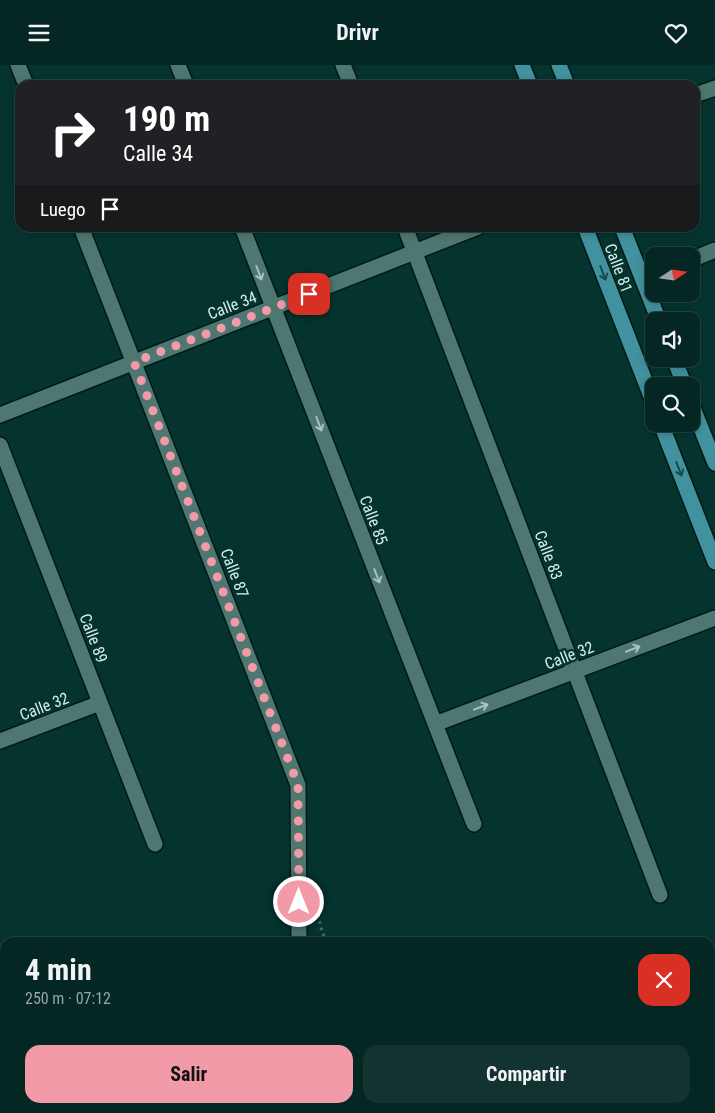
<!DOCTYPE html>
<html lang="es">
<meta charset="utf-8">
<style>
:root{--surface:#042723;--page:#123330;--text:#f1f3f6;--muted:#97a5a6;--line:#254441;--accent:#f39aa9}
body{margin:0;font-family:"Roboto Condensed",sans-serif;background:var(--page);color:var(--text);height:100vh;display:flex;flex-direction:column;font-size:19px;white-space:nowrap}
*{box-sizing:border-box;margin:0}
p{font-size:16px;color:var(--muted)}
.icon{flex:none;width:28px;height:28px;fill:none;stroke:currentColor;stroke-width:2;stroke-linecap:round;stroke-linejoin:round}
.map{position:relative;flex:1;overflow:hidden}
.details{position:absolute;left:0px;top:872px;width:715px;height:176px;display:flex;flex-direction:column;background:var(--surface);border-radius:15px 15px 0 0;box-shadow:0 2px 8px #0003,0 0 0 1px var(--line)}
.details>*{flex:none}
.guide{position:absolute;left:15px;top:15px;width:685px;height:152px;border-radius:15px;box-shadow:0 2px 8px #0003,0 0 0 1px var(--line);background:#202124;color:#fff;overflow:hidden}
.needle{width:32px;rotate:77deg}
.buttons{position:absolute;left:645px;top:182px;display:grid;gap:10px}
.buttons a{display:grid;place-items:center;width:55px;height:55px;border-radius:10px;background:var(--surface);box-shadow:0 2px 8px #0003,0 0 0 1px var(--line);font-size:25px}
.pin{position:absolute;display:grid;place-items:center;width:42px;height:42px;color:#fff;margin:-21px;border-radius:10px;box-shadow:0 2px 8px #0006}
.me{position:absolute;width:55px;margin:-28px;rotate:0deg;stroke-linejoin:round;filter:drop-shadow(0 0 4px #0008)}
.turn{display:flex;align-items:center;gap:18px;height:105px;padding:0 25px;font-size:22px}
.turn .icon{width:65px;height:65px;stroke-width:2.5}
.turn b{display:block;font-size:35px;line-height:42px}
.then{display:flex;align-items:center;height:48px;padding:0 25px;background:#0003;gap:10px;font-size:19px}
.round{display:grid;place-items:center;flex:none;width:52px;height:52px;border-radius:15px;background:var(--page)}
.head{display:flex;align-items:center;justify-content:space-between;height:85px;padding:0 25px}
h1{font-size:30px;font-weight:700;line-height:38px}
.cta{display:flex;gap:10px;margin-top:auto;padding:10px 25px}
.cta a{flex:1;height:58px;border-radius:15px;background:var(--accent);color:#111;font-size:20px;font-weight:700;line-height:58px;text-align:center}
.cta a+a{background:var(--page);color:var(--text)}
header{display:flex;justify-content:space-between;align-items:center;height:65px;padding:0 25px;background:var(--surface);font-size:22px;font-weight:700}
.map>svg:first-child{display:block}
</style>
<header><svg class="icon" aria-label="menu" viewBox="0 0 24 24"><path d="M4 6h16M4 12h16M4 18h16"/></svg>Drivr<svg class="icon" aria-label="heart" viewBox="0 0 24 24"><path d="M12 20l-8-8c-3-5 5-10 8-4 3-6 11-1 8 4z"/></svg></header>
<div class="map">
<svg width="715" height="1048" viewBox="0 0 715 1048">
<rect width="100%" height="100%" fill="#05342f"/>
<path fill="#45491f" d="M0,970H5V1044H581L589,1048H0Z"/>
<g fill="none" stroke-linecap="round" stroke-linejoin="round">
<g stroke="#001a16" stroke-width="18">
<path id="minor" d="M18,0L26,20
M178,0L186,20
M343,0L351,20
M695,30L715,23
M81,162L298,720L299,878
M242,162L474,759
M405,162L660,830
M691,195L715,185
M0,350L478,162
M0,380L155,779
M435,659L715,553
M0,676L100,638
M0,923H5
M0,956H5
M613,1044L622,1048
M690,1044L698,1048"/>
</g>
<g stroke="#001a16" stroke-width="18">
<path id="major" d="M522,0L530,20
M559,0L567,20
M585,162L654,339
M622,162L659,256
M674,294L685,321
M691,338L715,398
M661,359L715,497"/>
</g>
<path stroke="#486f6b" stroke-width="3" stroke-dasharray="2.5 4" stroke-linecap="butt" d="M318,850L322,867L328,878
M0,978H5
M571,1044L579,1048"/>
<use href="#minor" stroke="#4d7770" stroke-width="15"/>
<use href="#major" stroke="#42919e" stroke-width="15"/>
</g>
<defs><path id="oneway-shaft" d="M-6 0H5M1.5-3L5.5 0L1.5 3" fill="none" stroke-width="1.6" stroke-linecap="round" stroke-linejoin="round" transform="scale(1.25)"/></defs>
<g stroke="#a7c4bf">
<use href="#oneway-shaft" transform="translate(259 208) rotate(69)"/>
<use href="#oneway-shaft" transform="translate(319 359) rotate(69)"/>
<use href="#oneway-shaft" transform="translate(377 511) rotate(69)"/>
<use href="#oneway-shaft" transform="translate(633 584) rotate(-21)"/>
<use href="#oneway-shaft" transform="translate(481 642) rotate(-21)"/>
</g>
<g stroke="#144b4b">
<use href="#oneway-shaft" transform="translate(603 208) rotate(69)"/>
<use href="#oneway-shaft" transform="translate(679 404) rotate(69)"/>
</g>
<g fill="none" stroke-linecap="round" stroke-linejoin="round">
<path stroke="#f39aa9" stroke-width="9" stroke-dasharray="0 16.2" d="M299,837L298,720L134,297L309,229"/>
</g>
<g text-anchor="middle" stroke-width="5" stroke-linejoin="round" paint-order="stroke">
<g font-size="16" fill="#d7eeea" stroke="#05342f">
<text transform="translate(619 203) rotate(69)" y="6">Calle 81</text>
<text transform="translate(232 240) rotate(-21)" y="6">Calle 34</text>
<text transform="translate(374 455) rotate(69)" y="6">Calle 85</text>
<text transform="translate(549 490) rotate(69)" y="6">Calle 83</text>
<text transform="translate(235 508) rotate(69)" y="6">Calle 87</text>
<text transform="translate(94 573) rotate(69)" y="6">Calle 89</text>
<text transform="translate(569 590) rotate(-21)" y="6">Calle 32</text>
<text transform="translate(44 641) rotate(-21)" y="6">Calle 32</text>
</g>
</g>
</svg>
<div class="buttons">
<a><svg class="needle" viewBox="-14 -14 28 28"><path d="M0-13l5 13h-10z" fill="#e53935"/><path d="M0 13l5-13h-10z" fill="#97a5a6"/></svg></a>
<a><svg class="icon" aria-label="sound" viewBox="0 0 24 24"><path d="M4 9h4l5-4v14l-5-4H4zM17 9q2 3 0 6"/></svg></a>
<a><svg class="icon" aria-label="search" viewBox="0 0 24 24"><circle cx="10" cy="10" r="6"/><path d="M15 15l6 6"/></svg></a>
</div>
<div class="pin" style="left:309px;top:229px;background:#d93025"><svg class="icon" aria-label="arrive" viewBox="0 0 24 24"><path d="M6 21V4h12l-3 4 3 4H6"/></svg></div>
<svg class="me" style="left:299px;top:837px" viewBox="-20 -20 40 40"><circle r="17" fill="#f39aa9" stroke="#fff" stroke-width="3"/><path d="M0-11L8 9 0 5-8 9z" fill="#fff"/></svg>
<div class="guide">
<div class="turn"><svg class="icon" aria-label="right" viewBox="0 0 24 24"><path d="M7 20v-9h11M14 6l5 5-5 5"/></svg><div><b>190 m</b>Calle 34</div></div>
<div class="then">Luego<svg class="icon" aria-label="arrive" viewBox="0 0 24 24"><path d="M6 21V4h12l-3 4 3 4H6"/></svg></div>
</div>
<section class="details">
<div class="head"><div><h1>4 min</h1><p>250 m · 07:12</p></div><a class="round" style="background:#d93025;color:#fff"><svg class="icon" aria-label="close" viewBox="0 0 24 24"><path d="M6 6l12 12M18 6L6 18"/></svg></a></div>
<div class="cta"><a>Salir</a><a>Compartir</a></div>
</section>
</div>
